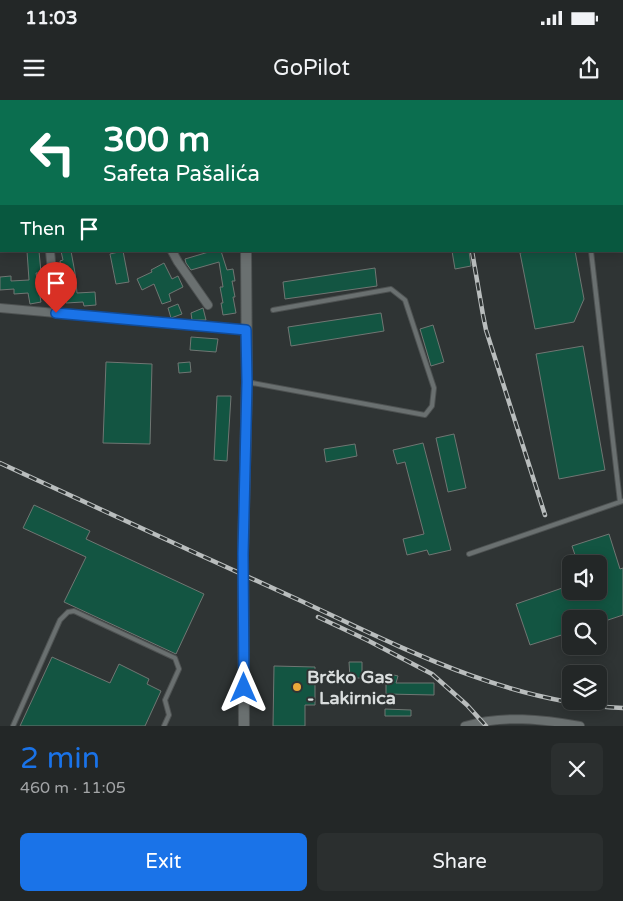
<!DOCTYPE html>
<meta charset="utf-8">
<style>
:root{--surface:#232727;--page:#2b2f2f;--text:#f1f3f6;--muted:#a3a5a7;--line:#404444;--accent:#1a73e8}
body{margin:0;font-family:"Varela Round",sans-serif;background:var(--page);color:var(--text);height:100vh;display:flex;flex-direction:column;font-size:19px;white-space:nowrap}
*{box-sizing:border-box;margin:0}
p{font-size:16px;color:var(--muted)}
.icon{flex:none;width:28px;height:28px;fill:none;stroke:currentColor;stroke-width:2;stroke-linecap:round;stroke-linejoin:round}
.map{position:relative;height:626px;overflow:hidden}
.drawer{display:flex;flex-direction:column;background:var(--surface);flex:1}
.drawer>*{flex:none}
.banner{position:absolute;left:0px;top:0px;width:624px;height:152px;box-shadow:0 2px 12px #0003,0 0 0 1px var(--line);background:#0b6e4f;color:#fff;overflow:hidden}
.controls{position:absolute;left:562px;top:455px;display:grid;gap:10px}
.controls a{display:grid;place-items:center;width:45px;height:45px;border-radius:8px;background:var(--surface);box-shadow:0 2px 12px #0003,0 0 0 1px var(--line);font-size:25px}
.pin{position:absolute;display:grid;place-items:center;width:42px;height:42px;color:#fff;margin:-51px -21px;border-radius:50% 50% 50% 0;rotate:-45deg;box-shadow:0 0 5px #0007}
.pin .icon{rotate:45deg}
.me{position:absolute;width:55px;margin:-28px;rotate:0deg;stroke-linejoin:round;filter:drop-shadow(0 0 4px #0008)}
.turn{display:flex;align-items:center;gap:18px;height:105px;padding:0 20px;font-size:22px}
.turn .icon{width:65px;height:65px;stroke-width:2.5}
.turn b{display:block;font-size:35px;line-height:42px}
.then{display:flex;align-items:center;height:48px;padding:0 20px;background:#0003;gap:10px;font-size:19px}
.round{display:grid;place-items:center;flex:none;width:52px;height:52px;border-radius:8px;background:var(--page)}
.headline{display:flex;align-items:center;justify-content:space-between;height:85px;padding:0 20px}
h1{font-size:30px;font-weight:600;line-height:38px;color:var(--accent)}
.action{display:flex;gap:10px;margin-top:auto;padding:10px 20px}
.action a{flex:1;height:58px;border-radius:8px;background:var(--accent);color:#fff;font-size:20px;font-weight:600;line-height:58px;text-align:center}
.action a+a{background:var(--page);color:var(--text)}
.status{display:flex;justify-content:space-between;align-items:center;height:35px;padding:0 25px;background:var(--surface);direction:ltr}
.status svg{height:14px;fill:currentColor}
header{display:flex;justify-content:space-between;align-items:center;height:65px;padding:0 20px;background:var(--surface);font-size:22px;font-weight:600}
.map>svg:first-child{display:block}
</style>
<div class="status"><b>11:03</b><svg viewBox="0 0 49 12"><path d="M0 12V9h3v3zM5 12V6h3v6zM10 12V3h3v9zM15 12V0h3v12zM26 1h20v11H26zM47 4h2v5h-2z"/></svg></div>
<header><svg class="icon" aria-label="menu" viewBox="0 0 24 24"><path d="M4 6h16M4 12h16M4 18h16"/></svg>GoPilot<svg class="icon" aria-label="share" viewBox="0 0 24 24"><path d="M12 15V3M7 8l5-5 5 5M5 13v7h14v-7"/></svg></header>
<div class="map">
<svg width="623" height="626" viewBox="0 0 623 626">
<rect width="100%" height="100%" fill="#2f3434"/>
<path fill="#135542" stroke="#707673" d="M27,151H39L41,173H36L41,202L30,204L28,193L14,194V189L0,190V177L11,176V181L29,180Z
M61,151H71L75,173L77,193L95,192L96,205L84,206L83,202L66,203L63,173H62L60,161L63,160Z
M123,151L129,182L116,184L110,154Z
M212,151H221L227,170L233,169L235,181H232L235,197H233L236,213L223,215L221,203H223L220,187H223L219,162L191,170L186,163L185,159Z
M452,151H469L471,166L455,169Z
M528,151H575L584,199L574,222L535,229L520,153Z
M164,163L172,179L178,176L183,187L169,194L171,201L162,204L154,184L142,190L137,179L152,172L151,170Z
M375,168L377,186L285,199L283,182Z
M178,204L182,214L171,218L168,208Z
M203,208L206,220H192L191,213Z
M381,213L384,231L291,246L288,227Z
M433,225L444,262L431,266L420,229Z
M191,237L218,239L216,252L190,250Z
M583,246L605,370L559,379L536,254Z
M106,262L152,264L150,344L103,343Z
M190,262L191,272L179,273L178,263Z
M217,296H231L227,361L214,360Z
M454,334L466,388L448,392L436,338Z
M423,343L451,450L429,455L427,450L407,455L403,439L424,434L405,362L397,364L393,350Z
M355,344L357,356L326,362L324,349Z
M34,405L90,431L86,439L204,494L176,554L64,502L86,457L23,428Z
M609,434L620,469L623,468V515L599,523V519H571V532L530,545L516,504L571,485V491H599V464H578L572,446Z
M52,557L110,583L119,564L149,579L147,584L161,591L145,626H20Z
M349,562H362V578H350Z
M274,566L315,567V605H305V626H273Z
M386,573L398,576L396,583H434V595L386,594Z
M385,609L411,610V616H385Z"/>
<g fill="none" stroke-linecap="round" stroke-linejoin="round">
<g stroke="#4e5252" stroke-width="6">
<path id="service" d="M368,0V1
M622,86H623
M591,151L620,402
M247,282L425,315L432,306L434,288L405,200L391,189L273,210
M469,454L623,401
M13,626L60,520L68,512L74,511L175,558L179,569L165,600L169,615L164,626"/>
</g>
<g stroke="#4e5252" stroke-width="10">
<path id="minor" d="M34,0V1
M283,0V1
M120,1L123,0
M50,151L56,213
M172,151L178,162L208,205
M0,208L246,230
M465,626C503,615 542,619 580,626"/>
</g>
<g stroke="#4e5252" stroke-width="12">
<path id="secondary" d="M228,0V1
M244,626L243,454L247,282L246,151"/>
</g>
<use href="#service" stroke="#6a7070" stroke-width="4"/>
<use href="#minor" stroke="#6a7070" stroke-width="8"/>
<use href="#secondary" stroke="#6a7070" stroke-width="10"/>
<g stroke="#b9bdbd" stroke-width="4.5">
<path id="rail" d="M453,0V1
M472,151L483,215L486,230L545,415
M0,363C100,409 199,455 299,500C402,548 508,603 623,608
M318,517L367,540L432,574L467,605L486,626"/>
</g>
<use href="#rail" stroke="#2f3434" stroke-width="2.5" stroke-dasharray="8" stroke-linecap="butt"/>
</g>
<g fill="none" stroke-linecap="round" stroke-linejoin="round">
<g stroke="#114b97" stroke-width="12">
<path id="route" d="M56,213L246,230L247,282L243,454L244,588"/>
</g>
<use href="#route" stroke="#1a73e8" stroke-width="9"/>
</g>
<circle fill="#eca93a" stroke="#2f3434" stroke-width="2" cx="297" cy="587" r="5"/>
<g text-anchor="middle" stroke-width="4" stroke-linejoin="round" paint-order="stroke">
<g font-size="18" font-weight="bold" fill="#dadede" stroke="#2f3434" text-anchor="start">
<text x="307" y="583">Brčko Gas<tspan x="307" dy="21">- Lakirnica</tspan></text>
</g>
</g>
</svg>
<div class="controls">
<a><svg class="icon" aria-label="sound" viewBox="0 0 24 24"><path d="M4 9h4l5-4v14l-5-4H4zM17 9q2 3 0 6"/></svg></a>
<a><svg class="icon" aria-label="search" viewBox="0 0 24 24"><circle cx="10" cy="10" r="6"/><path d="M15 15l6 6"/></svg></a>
<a><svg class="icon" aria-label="layers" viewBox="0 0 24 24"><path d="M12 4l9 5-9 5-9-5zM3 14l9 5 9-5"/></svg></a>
</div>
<div class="pin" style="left:56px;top:213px;background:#d93025"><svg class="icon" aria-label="arrive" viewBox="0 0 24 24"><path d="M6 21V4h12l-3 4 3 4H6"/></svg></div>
<svg class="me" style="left:244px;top:588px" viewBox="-20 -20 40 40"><path d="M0-17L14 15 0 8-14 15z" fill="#1a73e8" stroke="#fff" stroke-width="4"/></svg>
<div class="banner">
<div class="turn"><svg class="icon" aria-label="left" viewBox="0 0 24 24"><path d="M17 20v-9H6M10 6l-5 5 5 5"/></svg><div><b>300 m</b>Safeta Pašalića</div></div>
<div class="then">Then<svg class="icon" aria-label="arrive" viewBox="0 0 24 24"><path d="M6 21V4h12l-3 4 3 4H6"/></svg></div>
</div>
</div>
<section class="drawer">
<div class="headline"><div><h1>2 min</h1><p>460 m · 11:05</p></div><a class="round"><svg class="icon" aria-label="close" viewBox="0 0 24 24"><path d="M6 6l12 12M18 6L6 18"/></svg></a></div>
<div class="action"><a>Exit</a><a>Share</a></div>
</section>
